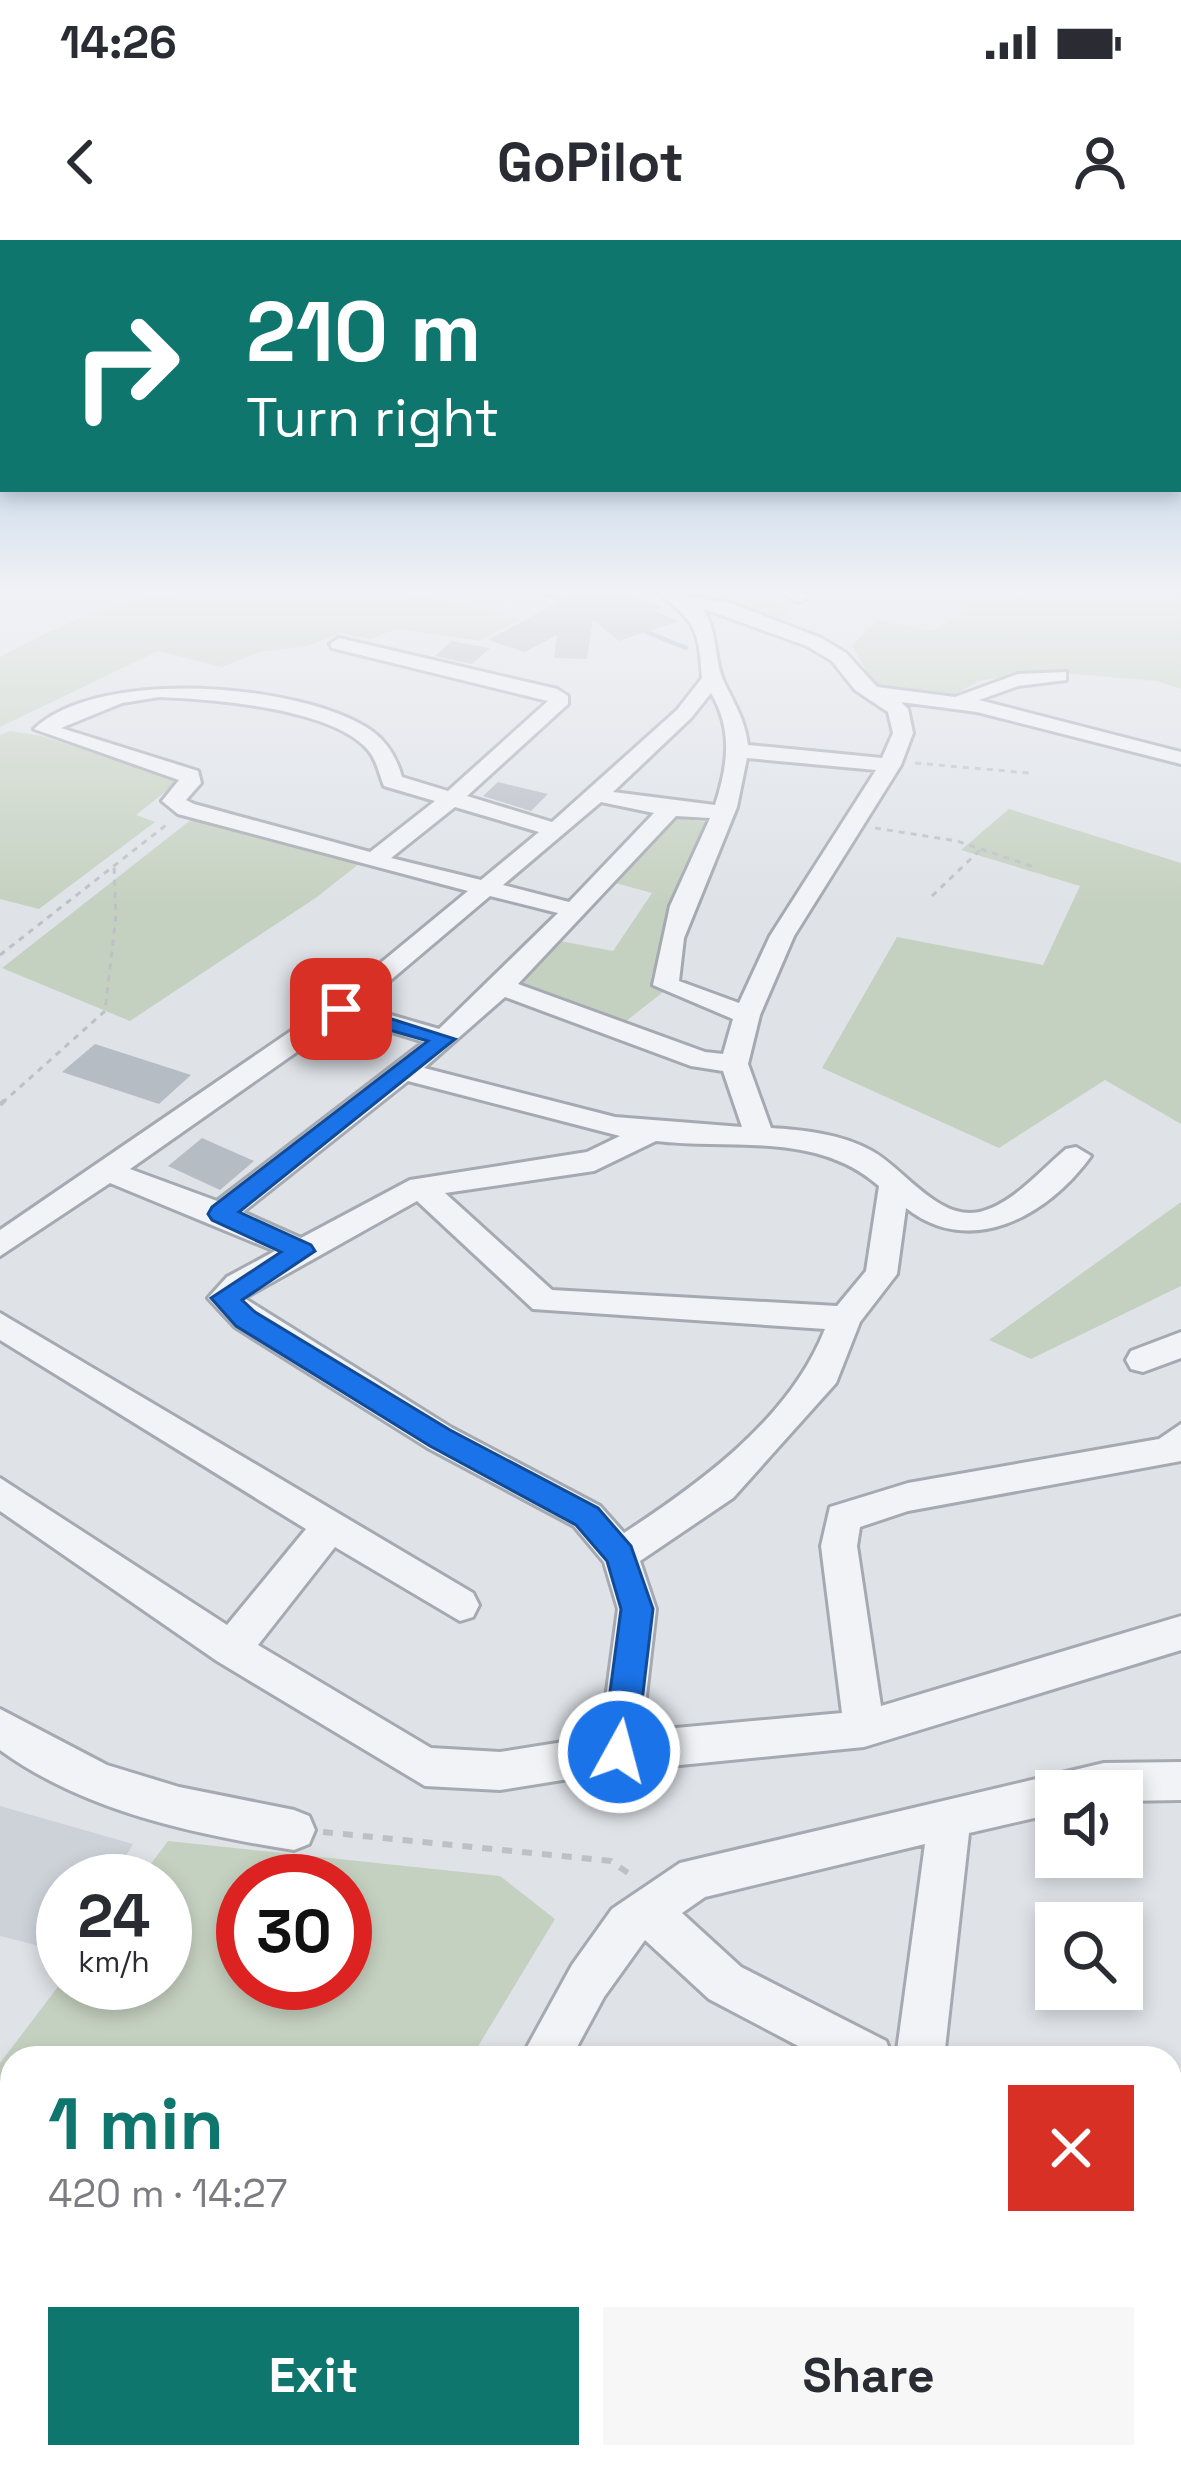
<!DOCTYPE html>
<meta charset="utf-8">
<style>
:root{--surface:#fff;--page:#f7f7f7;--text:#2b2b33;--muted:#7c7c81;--accent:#0f766e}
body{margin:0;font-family:"Space Grotesk",sans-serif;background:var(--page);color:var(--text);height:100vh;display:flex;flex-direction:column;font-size:45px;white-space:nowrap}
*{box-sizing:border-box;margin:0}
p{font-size:39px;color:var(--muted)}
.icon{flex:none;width:66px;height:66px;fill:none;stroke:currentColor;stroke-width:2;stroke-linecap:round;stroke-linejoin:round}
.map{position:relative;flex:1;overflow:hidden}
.drawer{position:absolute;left:0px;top:1806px;width:1182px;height:423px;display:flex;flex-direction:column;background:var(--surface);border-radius:36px 36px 0 0;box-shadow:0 6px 18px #0003}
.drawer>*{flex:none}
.banner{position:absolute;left:0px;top:0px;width:1182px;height:252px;box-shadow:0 6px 18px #0003;background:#0f766e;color:#fff;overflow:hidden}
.controls{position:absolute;left:1035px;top:1530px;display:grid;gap:24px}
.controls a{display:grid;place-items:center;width:108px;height:108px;border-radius:0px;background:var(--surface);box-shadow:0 6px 18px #0003;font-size:60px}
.speed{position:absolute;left:36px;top:1614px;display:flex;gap:24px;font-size:60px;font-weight:700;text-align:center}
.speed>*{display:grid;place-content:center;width:156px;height:156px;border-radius:50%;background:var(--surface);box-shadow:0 6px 18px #0003;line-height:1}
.speed small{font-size:30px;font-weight:400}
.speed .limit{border:18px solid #d22;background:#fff;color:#111}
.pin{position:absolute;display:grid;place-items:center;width:102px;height:102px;color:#fff;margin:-51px;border-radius:24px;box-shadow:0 6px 18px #0006}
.me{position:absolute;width:132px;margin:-66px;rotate:7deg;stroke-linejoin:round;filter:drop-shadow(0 0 9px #0008)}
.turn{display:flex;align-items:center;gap:42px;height:252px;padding:0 48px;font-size:54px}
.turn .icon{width:156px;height:156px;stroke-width:2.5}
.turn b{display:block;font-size:84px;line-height:102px}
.round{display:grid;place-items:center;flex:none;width:126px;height:126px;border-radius:0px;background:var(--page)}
.overview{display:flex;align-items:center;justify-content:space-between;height:204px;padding:0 48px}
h1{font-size:72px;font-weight:800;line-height:90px;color:var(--accent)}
.button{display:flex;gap:24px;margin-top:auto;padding:24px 48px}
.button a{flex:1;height:138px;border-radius:0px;background:var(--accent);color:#fff;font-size:48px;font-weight:800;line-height:138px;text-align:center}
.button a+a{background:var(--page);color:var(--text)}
.status{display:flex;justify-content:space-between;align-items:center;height:84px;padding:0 60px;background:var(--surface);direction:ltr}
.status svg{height:33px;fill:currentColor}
header{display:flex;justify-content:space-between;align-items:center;height:156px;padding:0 48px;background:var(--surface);font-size:54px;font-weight:800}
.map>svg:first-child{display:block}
</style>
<div class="status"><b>14:26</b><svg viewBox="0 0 49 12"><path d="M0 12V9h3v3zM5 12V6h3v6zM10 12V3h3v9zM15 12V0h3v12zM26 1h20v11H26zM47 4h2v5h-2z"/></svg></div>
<header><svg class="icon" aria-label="back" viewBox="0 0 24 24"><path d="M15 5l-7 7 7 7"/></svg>GoPilot<svg class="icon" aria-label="person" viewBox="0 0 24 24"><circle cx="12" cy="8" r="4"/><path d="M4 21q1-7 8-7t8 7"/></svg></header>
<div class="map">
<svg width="1181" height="2227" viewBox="0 0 1181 2227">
<rect width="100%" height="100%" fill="#dfe3e8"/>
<path fill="#cdd2d9" d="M0,1566L133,1604L111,1641H63V1712L0,1696Z"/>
<path fill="#c5d1c0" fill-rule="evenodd" d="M173,352H409L520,379L480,401L397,389L370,399L340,393L308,406L259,412L222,427L158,411L0,487V417C55,387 110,362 173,352Z
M687,352H770L764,357L794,371L776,382Z
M937,352H1181V449L1156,441L1039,431L979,441L947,459L876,447L852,406L877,380L933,391L967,369L933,360Z
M10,491L42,496L180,540L136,575L155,582L39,669L0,659V495Z
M1009,569L1181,623V884L1105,840L999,908L822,828L897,697L1043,725L1080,646L961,610Z
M671,577L706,582L651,738L663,752L625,782L520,746L560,701L613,711L652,653L612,642Z
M192,579L360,623L317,657L130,781L2,728Z
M1181,962V1046L1031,1119L989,1100Z
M168,1601L500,1636L555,1679L471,1818H12V2217H230L224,2227H0V1823L63,1740L165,1743V1641H138ZM243,1641H345V1743H243Z
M1170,2177L1181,2182V2227H645L649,2217H1170Z"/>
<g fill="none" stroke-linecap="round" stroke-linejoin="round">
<path stroke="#9bb1c6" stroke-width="4.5" d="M535,352L567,362
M637,388L686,408"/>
</g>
<path fill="#b6bcc4" d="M577,352H624L663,367L655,371L679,381L619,401L593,380L587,419L554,418L557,395L525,412L488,400Z
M452,401L490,408L472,424L435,416Z
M498,542L548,554L531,571L483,556Z
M95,804L191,835L159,864L62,832Z
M202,898L254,921L220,950L168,926Z"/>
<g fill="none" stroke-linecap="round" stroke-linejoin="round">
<g stroke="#a5aab2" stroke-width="6">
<path id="minor" d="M658,352L730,363L821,398L846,413L877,447L955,457L1018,434L1066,432V440L1018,446L979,460L1181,512V524L977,472L901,462L908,469L913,493L901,525L794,696L760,775L748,824L771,888C804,890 842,894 872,911C905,929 940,984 983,971C1014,962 1041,930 1066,909L1076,907L1091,916C1048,976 970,1019 906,968L897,1034L860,1082L836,1143L733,1258L640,1321L656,1369L642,1491L842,1473L821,1306L830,1267L908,1243L1159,1199L1181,1184V1221L908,1271L860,1287L857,1306L881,1466L1181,1376V1410L864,1507L619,1531L500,1550L425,1546L217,1421L0,1271V1238L227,1385L306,1289L0,1100V1073L473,1353L479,1365L473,1377L460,1381L335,1307L258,1405L431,1508L500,1512L601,1496L618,1369L604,1322L574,1286L428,1208L235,1087L208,1058L227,1037L275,1011L110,943L0,1016V990L332,763L468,651L178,574L162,561L179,540L34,489C98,427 303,443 372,491C388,503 397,519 402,537L448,551L548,461L332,408L330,404L339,398L557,449L568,456V464L467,556L552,582L677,470L702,438C699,388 695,382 658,352ZM702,368L807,406L832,421L855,450L888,472L893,493L882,518L748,505C745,480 735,465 724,442C713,418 719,392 702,368ZM711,453C733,490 728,525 715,565L613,552L691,478ZM159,457C212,459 334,468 369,511C377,521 379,534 384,546L435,561L370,612L194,564L186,560L201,543L198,531L61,488L122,463ZM747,518L876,530L770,696L739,763L679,741L684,698L737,567ZM601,562L654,573L569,662L503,645ZM455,567L539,592L481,640L391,618ZM676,576L710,578L670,666L653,745L733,779L723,814L705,812L518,744ZM490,656L558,673L439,789L360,766ZM505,757L691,826L723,831L742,887L615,877L424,828ZM345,778L424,802L217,961L130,929ZM408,841L620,896L587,912L410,940L301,998L243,972ZM656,901C733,910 816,891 879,946L866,1031L837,1066L552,1050L445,953L594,931ZM417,961L533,1069L825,1089C790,1178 702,1242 624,1293L600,1266L452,1188L244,1058Z
M778,352H802L808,357L799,362Z
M1181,1092V1118L1143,1132L1131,1129L1126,1120L1131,1111Z
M0,1469L107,1525L179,1547L294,1570L309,1576L315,1590L309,1604L294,1610C193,1594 84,1571 0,1510Z
M1181,1522V1560L1122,1561V1551H1056V1573L969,1593L944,1818H896L925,1604L705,1657L682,1673L741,1727L886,1801L893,1818H821L709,1759L645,1700L604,1757L571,1818H521L572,1725L612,1669L680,1623L1104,1523Z
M1170,1925L1181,1929V1979L1170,1975Z
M288,2217H346L341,2227H284Z"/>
</g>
<path stroke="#bdc1c6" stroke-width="3" stroke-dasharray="6 6" stroke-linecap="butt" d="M915,523L1029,533
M875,588L957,601L1037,628
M932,656L980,610
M0,715L170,582
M2,863L105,771L116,676L114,626"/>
<path stroke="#bdc1c6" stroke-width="4.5" stroke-dasharray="9 9" stroke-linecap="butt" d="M0,865L5,860"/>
<path stroke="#bdc1c6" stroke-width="6" stroke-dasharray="10 10" stroke-linecap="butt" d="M323,1592L611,1621L635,1638"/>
<use href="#minor" fill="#f1f3f6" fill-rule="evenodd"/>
</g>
<linearGradient id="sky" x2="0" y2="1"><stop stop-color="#89b3da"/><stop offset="0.53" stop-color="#f1f2f5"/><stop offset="1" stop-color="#f1f2f5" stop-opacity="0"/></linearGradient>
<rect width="1181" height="664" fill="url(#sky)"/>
<path fill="#1a73e8" stroke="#114b97" stroke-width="3" d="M341,763L455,799L239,972L311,1005L315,1011L242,1060L255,1072L450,1190L598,1268L631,1306L653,1369L636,1512L631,1523L619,1528L607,1523L602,1512L621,1369L607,1321L576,1285L430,1206L236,1086L211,1058L281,1012L212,980L208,974L212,967L428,801L333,774V765Z"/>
</svg>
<div class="controls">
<a><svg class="icon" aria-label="sound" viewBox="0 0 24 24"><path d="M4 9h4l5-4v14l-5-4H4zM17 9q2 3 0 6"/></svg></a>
<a><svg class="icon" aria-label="search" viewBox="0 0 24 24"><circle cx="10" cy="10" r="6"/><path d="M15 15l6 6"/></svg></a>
</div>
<div class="speed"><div>24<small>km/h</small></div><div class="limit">30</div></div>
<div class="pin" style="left:341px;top:769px;background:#d93025"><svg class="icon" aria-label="arrive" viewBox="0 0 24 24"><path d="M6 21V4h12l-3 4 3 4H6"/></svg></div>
<svg class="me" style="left:619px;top:1512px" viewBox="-20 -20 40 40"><circle r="17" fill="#1a73e8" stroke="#fff" stroke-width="3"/><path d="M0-11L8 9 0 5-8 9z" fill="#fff"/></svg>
<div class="banner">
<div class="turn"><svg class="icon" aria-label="right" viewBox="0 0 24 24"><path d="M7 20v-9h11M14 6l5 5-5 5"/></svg><div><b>210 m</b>Turn right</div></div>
</div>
<section class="drawer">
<div class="overview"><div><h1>1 min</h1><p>420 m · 14:27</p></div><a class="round" style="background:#d93025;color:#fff"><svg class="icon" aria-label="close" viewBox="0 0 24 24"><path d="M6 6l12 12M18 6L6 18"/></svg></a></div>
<div class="button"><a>Exit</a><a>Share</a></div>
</section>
</div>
